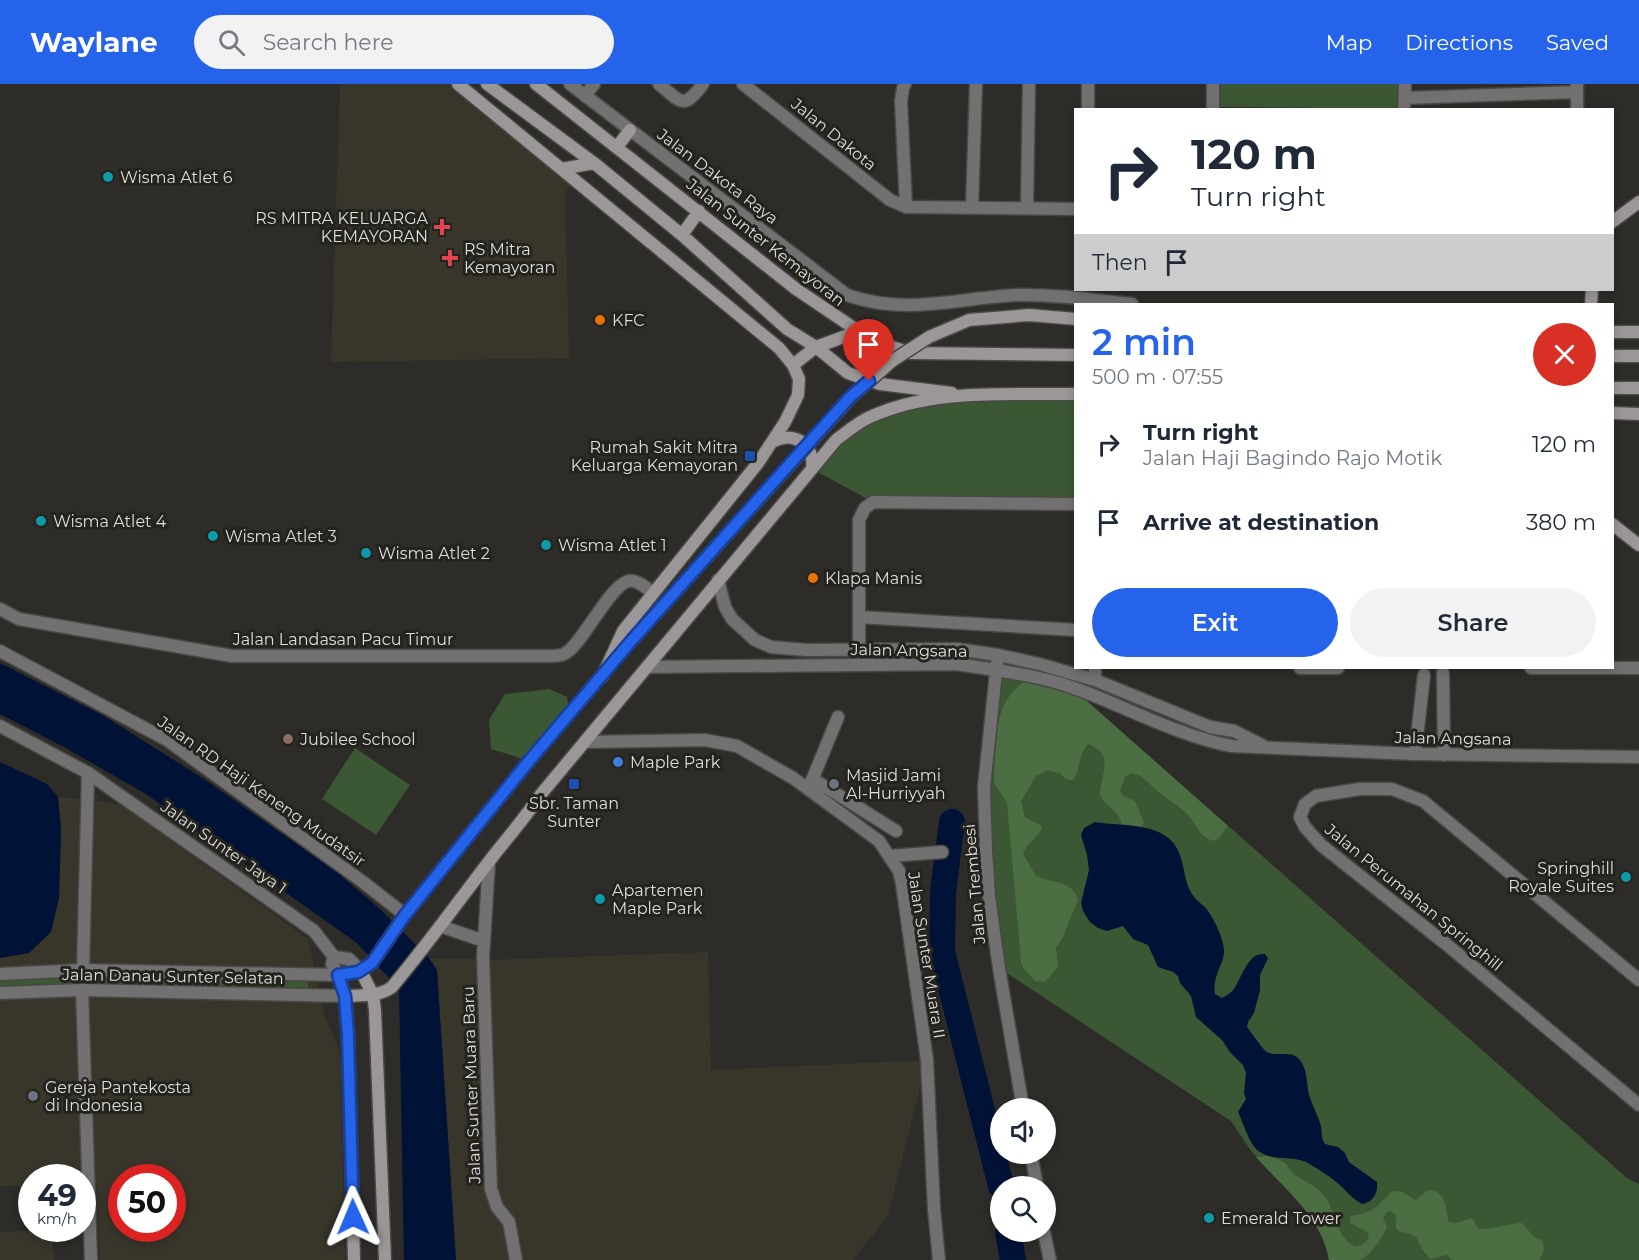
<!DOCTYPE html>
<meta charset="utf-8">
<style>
:root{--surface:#fff;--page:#f2f2f3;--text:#1f2937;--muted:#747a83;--accent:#2563eb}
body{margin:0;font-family:Montserrat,sans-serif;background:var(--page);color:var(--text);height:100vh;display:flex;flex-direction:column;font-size:22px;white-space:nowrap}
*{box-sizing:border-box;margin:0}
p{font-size:20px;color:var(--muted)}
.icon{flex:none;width:33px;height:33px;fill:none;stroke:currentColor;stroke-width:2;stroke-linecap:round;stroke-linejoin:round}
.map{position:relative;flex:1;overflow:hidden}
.side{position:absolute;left:1074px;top:219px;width:540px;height:366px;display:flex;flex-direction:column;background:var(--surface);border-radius:0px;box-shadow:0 3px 9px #0003}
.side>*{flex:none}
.banner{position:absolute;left:1074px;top:24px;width:540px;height:183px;border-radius:0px;box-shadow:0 3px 9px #0003;background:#fff;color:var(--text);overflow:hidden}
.buttons{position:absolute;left:990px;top:1014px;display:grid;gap:12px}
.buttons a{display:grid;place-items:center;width:66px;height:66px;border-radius:50%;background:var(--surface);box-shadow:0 3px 9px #0003;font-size:30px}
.speed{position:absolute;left:18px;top:1080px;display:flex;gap:12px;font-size:30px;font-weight:700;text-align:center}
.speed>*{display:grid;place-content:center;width:78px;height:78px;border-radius:50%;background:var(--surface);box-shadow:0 3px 9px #0003;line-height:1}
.speed small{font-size:15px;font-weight:400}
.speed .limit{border:9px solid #d22;background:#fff;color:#111}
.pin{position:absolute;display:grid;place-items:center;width:51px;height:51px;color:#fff;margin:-62px -26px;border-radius:50% 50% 50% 0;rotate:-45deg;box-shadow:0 0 6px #0007}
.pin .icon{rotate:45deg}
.me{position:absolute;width:66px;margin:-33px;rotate:359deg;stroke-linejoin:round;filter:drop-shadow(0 0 4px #0008)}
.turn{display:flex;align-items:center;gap:21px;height:126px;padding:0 18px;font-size:27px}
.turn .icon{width:78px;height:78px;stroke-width:2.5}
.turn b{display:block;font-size:42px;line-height:51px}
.then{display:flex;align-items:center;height:57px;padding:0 18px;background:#0003;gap:12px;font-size:22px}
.round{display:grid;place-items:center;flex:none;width:63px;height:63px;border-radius:32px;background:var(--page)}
.summary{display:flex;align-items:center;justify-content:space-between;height:102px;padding:0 18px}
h1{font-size:36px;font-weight:600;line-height:45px;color:var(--accent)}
.action{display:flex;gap:12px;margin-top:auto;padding:12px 18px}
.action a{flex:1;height:69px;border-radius:36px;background:var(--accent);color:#fff;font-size:24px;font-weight:600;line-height:69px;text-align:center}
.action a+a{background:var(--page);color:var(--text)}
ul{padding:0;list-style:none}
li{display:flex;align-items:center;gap:18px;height:78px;padding:0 18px}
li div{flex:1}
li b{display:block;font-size:22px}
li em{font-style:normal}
header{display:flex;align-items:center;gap:36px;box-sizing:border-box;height:84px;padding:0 30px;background:var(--accent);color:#fff}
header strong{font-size:28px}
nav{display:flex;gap:33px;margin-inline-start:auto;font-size:21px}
.search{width:420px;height:54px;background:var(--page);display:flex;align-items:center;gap:15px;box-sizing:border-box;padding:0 21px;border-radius:33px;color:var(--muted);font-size:22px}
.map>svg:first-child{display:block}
</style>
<header>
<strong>Waylane</strong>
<div class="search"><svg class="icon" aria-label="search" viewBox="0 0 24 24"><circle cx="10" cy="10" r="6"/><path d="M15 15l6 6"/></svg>Search here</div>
<nav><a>Map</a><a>Directions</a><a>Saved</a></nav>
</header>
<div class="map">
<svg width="1639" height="1176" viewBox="0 0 1639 1176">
<rect width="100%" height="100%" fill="#2d2c28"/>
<path fill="#38362b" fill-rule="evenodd" d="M342,0H450L572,101L565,108L569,274L331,278L340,2Z
M58,713L121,720L308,855L325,933L340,968L345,1176H100L97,1100H83L82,1094H32L31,1102H0V874L29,869L51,848L59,814L61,745ZM122,1094H172V1144H122Z
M708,868L711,986L927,976L888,1132L853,1176H456L437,886L429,874L491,876Z
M52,1146L54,1176H0V1148Z"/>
<path fill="#3b5733" d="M1218,0H1399L1398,25L1217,23Z
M1075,310V418H873L812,385L836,356L903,320Z
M997,586L1071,603L1627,1094L1639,1100V1176H1329C1322,1133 1285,1107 1258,1075C1248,1064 1240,1050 1231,1037L999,884L986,766Z
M549,605L567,613L569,627L527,676L491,665L489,636L505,610Z
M355,664L410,701L376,751L322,715Z
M0,890L306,891L310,911L0,910Z"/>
<path fill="#4b6e42" d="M1032,593L1071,603L1228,742L1220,753L1214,757C1199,753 1197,741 1188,731C1180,723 1170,717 1162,711C1151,703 1145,691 1131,689L1125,693L1120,706L1122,711L1135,717L1144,738L1142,743L1121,740C1120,725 1105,724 1100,711C1100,691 1116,670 1088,660C1078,670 1081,685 1073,696L1066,695L1061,690L1048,686L1036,692L1021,717L1025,733L1042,742C1039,755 1026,758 1023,770L1036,792C1051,799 1073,796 1078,816L1063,853L1056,864L1058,883L1045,898L1035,897L1023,884L1021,877L1007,719L996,702L994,696C996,658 992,612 1032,593Z
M1269,1072C1274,1075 1282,1076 1286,1080C1290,1084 1291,1088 1295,1091C1306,1098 1317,1102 1325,1113C1336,1127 1336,1153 1353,1161C1360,1164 1365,1159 1369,1154L1367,1148L1350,1139V1132C1373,1129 1377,1123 1392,1107L1402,1108L1416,1116L1426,1107L1432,1106C1448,1111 1445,1126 1449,1138L1456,1139L1472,1134L1478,1144C1493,1147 1507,1139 1522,1139L1534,1153L1543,1157L1544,1167L1539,1176H1452L1447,1171L1430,1175L1422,1165L1416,1153C1399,1143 1395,1155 1396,1131L1390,1127L1387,1128L1383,1134L1387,1143C1384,1152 1369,1174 1359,1176C1350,1176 1338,1176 1329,1176C1322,1133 1284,1104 1256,1073Z"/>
<path fill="#001236" d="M0,579L104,632L204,695L338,789L381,826L429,874L437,886L456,1176H404L399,905L357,859L146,710L64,663L0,630Z
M0,678L47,700L58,713L61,745L59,814L51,848L29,869L0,874Z
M1095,738C1124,743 1169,737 1180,771C1185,785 1184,797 1192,810C1196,817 1204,821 1208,827C1215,837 1223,854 1224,866C1225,880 1212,890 1215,910L1222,914C1227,911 1231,909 1234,905C1242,893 1248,868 1265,870L1268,874L1260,891V906L1254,929L1248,938L1247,943C1251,948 1264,967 1267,968C1277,973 1291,966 1299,975C1308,985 1306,998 1309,1011C1312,1021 1318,1031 1321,1042C1322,1049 1321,1054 1325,1060L1338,1063L1345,1069L1349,1078L1377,1098C1378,1110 1373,1118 1362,1120C1353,1115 1348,1109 1341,1102C1330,1092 1318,1085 1306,1078C1292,1072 1273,1077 1260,1068C1249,1061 1244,1040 1238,1028L1246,1015L1244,1009L1246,989L1243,981L1229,967L1223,957L1196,933L1191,912L1180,899L1178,892L1173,888L1158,883L1148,861L1133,855L1123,842L1107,847L1098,844L1090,838L1083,827L1081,819L1089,786L1087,771L1081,751L1084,744Z"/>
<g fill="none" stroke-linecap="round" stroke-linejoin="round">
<path stroke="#001236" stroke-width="26" d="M952,738L943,808L942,868L1001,1102
M1008,1148L1013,1176"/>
<g stroke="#494844" stroke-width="15">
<path id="minor" d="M659,0C682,19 683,26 703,0
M743,0L890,116L906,123L1076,125
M905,0L903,4L901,17L906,123
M1088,0V26
M585,12L594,0
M1405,14L1577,8
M1213,26V0
M1404,26L1405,0
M1577,26V1
M972,123L976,0
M1027,123L1029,0
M0,525L19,535L232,572H544C552,572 561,573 567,568C584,558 614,492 633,497C640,498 648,505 653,509
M859,533L1076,546
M859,566V436L865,424L873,418L1076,420
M1095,584V596
M1300,584H1338
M1531,584H1639
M1443,589L1444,671
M585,658L705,656L737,662L793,694L879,757L899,787L902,800L927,976L934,1125L939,1176
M1415,670L1424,591
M813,695L896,747
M810,701L838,633
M890,772L942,768
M489,778L483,873L491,1105L497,1123L509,1138L516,1176
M440,842L484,857
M83,886L88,689
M1639,896L1423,717L1392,705H1360L1316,712L1305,720L1300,733L1305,743L1321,761L1446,860L1639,1021
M82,906L91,1176"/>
</g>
<g stroke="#494844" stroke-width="15">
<path id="tertiary" d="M570,0L847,211C906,232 957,214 1017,211C1055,210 1094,216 1132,220
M718,496L725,523L732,535L755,556L771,563L806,566L957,565L998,571L1039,580L1095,596L1210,643L1234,647L1262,661
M0,567L167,656L363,798L405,831
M997,579L984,703L986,766L989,812L999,884L1023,1024
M647,583L956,580C995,586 1037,591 1074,604C1127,623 1176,651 1231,662L1415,670L1639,673
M0,642L88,689L314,847L334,873L332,880L338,891L83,886L0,890
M334,873L349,875L361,887
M0,909L82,906L345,912
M1031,1070L1037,1102
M1044,1148L1050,1176"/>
</g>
<g stroke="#494844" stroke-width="15">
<path id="secondary" d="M458,0L779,264L793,281L799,295L798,311L785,338L758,379L623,547L602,593
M487,0L594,79L682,151L787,245L816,263L848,289L880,300L952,309
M536,0L796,205L873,257L911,269L1076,271
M617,63L630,46
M562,85L594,79
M1612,138L1639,118
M682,151L699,127
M1591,220L1592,206
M1612,248H1639
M1612,272H1639
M793,281L816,263L857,248
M1612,304H1639
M1612,329L1639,330
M774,357C795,347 815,361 812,385
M1612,440L1639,461
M361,887L373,911L375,926L385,1176
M345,912C361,911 379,913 392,903C428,860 460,815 494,771C510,751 527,731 542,709L836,356C847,348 858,338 870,333C933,304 1008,311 1076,310
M354,1176L348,951L345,912L338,891L358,888L372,879L405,831L529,677L632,556"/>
</g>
<use href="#minor" stroke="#737071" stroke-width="12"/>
<use href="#tertiary" stroke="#737071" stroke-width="12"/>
<use href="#secondary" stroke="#9b9697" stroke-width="12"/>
<g stroke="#494844" stroke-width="15" stroke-linecap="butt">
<path id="secondary-bridge" d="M632,556L851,313L892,277L929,253L969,236L1029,231L1076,235"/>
</g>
<use href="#secondary-bridge" stroke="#9b9697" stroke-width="12"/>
</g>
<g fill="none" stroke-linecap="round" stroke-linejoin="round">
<g stroke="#184099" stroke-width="15">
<path id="route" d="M353,1133L348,951L345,912L338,891L358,888L372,879L405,831L529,677L632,556L850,313L869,297"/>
</g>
<use href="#route" stroke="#2563eb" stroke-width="10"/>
</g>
<g fill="#0f9aa8" stroke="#24231e" stroke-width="2">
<circle cx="108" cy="93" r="6"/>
<circle cx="41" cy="437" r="6"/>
<circle cx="213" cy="452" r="6"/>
<circle cx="546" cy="461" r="6"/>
<circle cx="366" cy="469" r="6"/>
<circle cx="1626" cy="793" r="6"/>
<circle cx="600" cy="815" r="6"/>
<circle cx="1209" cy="1134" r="6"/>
</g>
<g fill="#e0444e" stroke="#24231e" stroke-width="2">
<path d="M439 134h6v6h6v6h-6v6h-6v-6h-6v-6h6z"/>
<path d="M447 165h6v6h6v6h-6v6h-6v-6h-6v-6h6z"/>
</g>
<g fill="#e8710a" stroke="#24231e" stroke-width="2">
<circle cx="600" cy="236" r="6"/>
<circle cx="813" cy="494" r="6"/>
</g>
<g fill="#1a4fb4" stroke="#24231e" stroke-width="2">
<rect x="744" y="366" width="12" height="12" rx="3"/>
<rect x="568" y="694" width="12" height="12" rx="3"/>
</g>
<circle fill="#8d6e63" stroke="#24231e" stroke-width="2" cx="288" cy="655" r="6"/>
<circle fill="#3f7fe0" stroke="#24231e" stroke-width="2" cx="618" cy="678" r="6"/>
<g fill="#6b7280" stroke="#24231e" stroke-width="2">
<circle cx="834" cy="700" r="6"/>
<circle cx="33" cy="1012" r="6"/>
</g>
<g text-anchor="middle" stroke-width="6" stroke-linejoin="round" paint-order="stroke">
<g font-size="16" fill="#deddda" stroke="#24231e">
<text transform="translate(834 50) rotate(39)" y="6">Jalan Dakota</text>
<text transform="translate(718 92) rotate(37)" y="6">Jalan Dakota Raya</text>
<text transform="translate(766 158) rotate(38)" y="6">Jalan Sunter Kemayoran</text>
<text x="343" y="561">Jalan Landasan Pacu Timur</text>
<text transform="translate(909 566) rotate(1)" y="6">Jalan Angsana</text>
<text transform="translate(1453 654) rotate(1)" y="6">Jalan Angsana</text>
<text transform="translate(262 707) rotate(35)" y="6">Jalan RD Haji Keneng Mudatsir</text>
<text transform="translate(224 763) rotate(35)" y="6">Jalan Sunter Jaya 1</text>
<text transform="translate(974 800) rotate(-95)" y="6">Jalan Trembesi</text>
<text transform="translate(1414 813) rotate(39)" y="6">Jalan Perumahan Springhill</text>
<text transform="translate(927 871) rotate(81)" y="6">Jalan Sunter Muara II</text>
<text transform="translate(173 892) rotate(1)" y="6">Jalan Danau Sunter Selatan</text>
<text transform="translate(471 1001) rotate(-92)" y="6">Jalan Sunter Muara Baru</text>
</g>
<g font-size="16" fill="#deddda" stroke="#24231e" text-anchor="start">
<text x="120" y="99">Wisma Atlet 6</text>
<text x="428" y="140" text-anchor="end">RS MITRA KELUARGA<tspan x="428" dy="18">KEMAYORAN</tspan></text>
<text x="464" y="171">RS Mitra<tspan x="464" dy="18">Kemayoran</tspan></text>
<text x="612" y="242">KFC</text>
<text x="738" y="369" text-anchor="end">Rumah Sakit Mitra<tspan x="738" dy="18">Keluarga Kemayoran</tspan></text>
<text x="53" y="443">Wisma Atlet 4</text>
<text x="225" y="458">Wisma Atlet 3</text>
<text x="558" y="467">Wisma Atlet 1</text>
<text x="378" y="475">Wisma Atlet 2</text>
<text x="825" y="500">Klapa Manis</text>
<text x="300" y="661">Jubilee School</text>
<text x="630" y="684">Maple Park</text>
<text x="846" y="697">Masjid Jami<tspan x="846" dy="18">Al-Hurriyyah</tspan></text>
<text x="574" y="725" text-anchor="middle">Sbr. Taman<tspan x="574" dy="18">Sunter</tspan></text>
<text x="1614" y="790" text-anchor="end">Springhill<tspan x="1614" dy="18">Royale Suites</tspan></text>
<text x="612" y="812">Apartemen<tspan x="612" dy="18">Maple Park</tspan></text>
<text x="45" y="1009">Gereja Pantekosta<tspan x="45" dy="18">di Indonesia</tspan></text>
<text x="1221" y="1140">Emerald Tower</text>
</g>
</g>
</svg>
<div class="buttons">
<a><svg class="icon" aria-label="sound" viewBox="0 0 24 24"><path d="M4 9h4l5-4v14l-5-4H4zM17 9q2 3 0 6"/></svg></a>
<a><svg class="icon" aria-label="search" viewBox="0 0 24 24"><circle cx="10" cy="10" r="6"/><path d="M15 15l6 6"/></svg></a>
</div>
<div class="speed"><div>49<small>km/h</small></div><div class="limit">50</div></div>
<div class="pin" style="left:869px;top:297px;background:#d93025"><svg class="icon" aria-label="arrive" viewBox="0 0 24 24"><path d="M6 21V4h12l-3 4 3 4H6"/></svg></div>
<svg class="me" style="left:353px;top:1133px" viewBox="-20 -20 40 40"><path d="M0-17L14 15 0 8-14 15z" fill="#2563eb" stroke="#fff" stroke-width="4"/></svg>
<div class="banner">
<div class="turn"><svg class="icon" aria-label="right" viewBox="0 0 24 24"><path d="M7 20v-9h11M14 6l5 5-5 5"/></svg><div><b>120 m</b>Turn right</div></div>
<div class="then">Then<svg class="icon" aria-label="arrive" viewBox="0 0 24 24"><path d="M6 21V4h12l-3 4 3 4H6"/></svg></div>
</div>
<section class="side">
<div class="summary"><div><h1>2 min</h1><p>500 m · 07:55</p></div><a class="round" style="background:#d93025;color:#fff"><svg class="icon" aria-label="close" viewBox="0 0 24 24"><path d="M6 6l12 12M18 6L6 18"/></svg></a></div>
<ul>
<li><svg class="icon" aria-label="right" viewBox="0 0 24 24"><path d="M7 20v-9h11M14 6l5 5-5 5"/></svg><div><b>Turn right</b><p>Jalan Haji Bagindo Rajo Motik</p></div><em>120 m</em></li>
<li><svg class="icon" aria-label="arrive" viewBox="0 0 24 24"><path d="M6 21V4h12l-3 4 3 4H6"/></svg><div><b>Arrive at destination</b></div><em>380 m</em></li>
</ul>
<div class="action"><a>Exit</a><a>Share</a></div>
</section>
</div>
